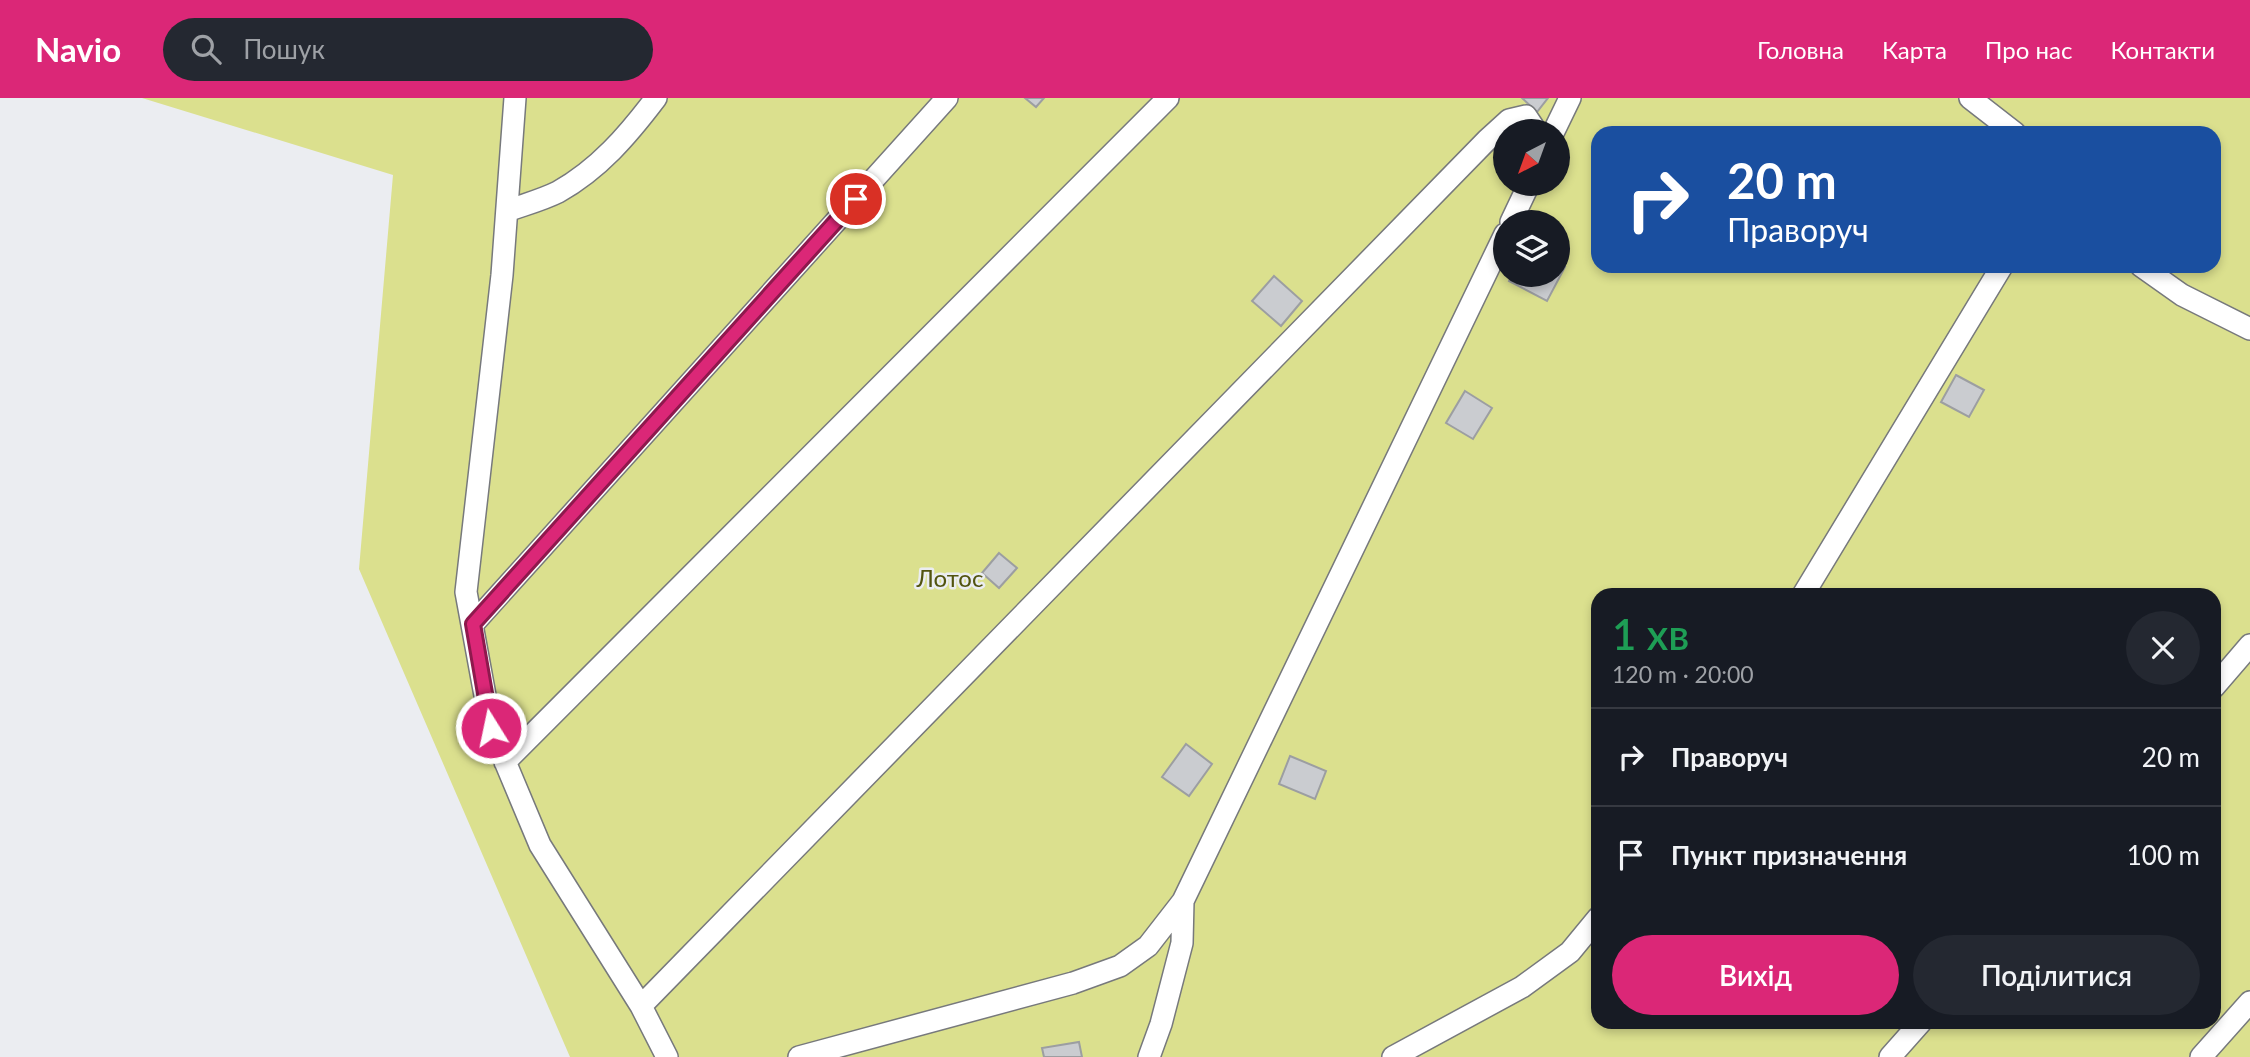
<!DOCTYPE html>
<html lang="uk">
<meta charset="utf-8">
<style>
:root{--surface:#171b24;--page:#242831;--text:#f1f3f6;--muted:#9ea1a6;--line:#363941;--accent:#db2777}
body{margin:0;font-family:Lato,sans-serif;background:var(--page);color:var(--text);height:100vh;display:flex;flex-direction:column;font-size:26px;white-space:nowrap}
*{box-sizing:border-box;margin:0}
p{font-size:23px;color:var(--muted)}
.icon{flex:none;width:38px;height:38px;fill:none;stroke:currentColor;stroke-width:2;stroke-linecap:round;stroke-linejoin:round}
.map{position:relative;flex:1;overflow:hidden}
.side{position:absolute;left:1591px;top:490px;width:630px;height:441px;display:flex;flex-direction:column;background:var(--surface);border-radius:21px;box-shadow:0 4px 10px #0003}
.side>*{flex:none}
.top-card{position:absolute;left:1591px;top:28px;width:630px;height:147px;border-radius:21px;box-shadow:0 4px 10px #0003;background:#1a4fa0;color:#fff;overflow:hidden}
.needle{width:46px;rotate:221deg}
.controls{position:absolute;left:1493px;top:21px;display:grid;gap:14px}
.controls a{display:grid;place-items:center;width:77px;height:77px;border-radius:50%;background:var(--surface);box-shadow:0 4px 10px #0003;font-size:35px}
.pin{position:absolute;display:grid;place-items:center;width:60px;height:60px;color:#fff;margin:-30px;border:4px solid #fff;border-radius:50%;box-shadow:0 2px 7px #0007}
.me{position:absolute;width:77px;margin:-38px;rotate:350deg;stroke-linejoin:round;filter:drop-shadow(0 0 5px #0008)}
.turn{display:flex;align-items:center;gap:24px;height:147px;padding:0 21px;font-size:32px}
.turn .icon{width:91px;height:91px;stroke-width:2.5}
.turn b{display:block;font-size:49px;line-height:60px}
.round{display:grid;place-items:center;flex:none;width:74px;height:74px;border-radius:37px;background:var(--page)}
.summary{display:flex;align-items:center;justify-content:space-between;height:119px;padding:0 21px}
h1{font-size:42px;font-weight:600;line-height:52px;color:#1e9e55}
.button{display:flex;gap:14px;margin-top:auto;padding:14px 21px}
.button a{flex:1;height:80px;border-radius:42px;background:var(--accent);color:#fff;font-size:28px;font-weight:600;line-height:80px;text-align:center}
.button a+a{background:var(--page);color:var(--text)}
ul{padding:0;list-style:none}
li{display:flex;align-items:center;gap:21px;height:98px;padding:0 21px;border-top:2px solid var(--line)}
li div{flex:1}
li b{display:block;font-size:26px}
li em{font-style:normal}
header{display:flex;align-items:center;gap:42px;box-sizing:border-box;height:98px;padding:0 35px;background:var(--accent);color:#fff}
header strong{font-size:33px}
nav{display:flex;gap:38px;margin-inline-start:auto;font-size:24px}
.search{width:490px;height:63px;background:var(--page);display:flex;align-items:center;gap:18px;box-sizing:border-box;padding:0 24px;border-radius:38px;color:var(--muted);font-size:26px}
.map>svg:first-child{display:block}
</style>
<header>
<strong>Navio</strong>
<div class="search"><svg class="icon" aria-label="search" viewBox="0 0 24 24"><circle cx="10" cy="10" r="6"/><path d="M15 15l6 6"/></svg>Пошук</div>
<nav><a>Головна</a><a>Карта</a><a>Про нас</a><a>Контакти</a></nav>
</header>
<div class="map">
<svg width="2250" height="959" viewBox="0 0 2250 959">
<rect width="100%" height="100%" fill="#ebedf1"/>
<path fill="#dbe08e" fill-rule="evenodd" d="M142,0H2250V959H570L359,471L393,77ZM1505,33H1558V86H1505ZM1598,35H2214V168H1598ZM1505,124H1558V177H1505ZM1598,497H2214V924H1598Z"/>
<path fill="#caccd0" stroke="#9c9ea1" stroke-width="2" d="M1025,0H1044L1036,9Z
M1522,0H1548L1537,14Z
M1558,165L1565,169L1547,203L1509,183L1512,177H1558Z
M1274,178L1302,203L1281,228L1252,203Z
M1956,277L1984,292L1969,319L1941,304Z
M1465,293L1492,310L1473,341L1446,325Z
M999,455L1017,470L999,490L982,475Z
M1186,646L1212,666L1189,698L1162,679Z
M1290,658L1326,673L1315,701L1279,686Z
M1079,944L1082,959H1044L1042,950Z"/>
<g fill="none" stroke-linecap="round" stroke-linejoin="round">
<g stroke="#77797c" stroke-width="24">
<path id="lane" d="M515,0L502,177L466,494L491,630L540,747L641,908L667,959
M1970,0L2015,35
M1554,33L1570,0
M507,113C523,107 542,102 558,94C599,71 628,37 656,0
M1511,124L1529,86
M2141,168L2182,197L2250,231
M1803,497L2002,168
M473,526L947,0
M2214,589L2250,547
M505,664L1168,0
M641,908L1487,42L1509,22L1526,18L1536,33
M799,959L1073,885L1120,868L1148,848L1183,803L1505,136
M1149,959L1161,926L1182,845L1183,803
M1393,959L1522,889L1570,854L1598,820
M1890,959L1921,924
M2201,959L2250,904"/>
</g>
<use href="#lane" stroke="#fff" stroke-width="21"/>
</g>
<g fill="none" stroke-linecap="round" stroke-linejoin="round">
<g stroke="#8e194d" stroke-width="18">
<path id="route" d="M491,630L473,526L856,101"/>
</g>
<use href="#route" stroke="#db2777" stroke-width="12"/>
</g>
<g text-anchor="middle" stroke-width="5" stroke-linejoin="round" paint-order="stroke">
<g font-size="24" fill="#52540f" stroke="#ebedf1">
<text x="950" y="489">Лотос</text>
</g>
</g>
</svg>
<div class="controls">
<a><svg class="needle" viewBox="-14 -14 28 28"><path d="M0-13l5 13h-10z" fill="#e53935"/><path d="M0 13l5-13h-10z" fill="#9ea1a6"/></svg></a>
<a><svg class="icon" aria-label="layers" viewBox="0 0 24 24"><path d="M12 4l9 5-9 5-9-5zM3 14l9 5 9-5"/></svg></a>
</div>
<div class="pin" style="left:856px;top:101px;background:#d93025"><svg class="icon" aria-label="arrive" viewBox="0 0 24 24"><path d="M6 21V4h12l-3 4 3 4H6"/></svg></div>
<svg class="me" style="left:491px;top:630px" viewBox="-20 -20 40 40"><circle r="17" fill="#db2777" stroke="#fff" stroke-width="3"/><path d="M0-11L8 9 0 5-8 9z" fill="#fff"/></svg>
<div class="top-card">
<div class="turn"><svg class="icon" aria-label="right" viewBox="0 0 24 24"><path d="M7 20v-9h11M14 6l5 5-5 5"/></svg><div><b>20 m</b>Праворуч</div></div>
</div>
<section class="side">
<div class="summary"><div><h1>1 хв</h1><p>120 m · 20:00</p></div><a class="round"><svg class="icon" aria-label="close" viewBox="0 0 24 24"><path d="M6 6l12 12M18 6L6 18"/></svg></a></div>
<ul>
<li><svg class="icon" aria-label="right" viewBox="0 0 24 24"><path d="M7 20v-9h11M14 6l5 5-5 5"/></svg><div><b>Праворуч</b></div><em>20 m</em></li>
<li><svg class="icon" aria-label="arrive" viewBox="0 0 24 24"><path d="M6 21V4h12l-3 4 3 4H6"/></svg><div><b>Пункт призначення</b></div><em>100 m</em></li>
</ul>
<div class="button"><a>Вихід</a><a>Поділитися</a></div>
</section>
</div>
